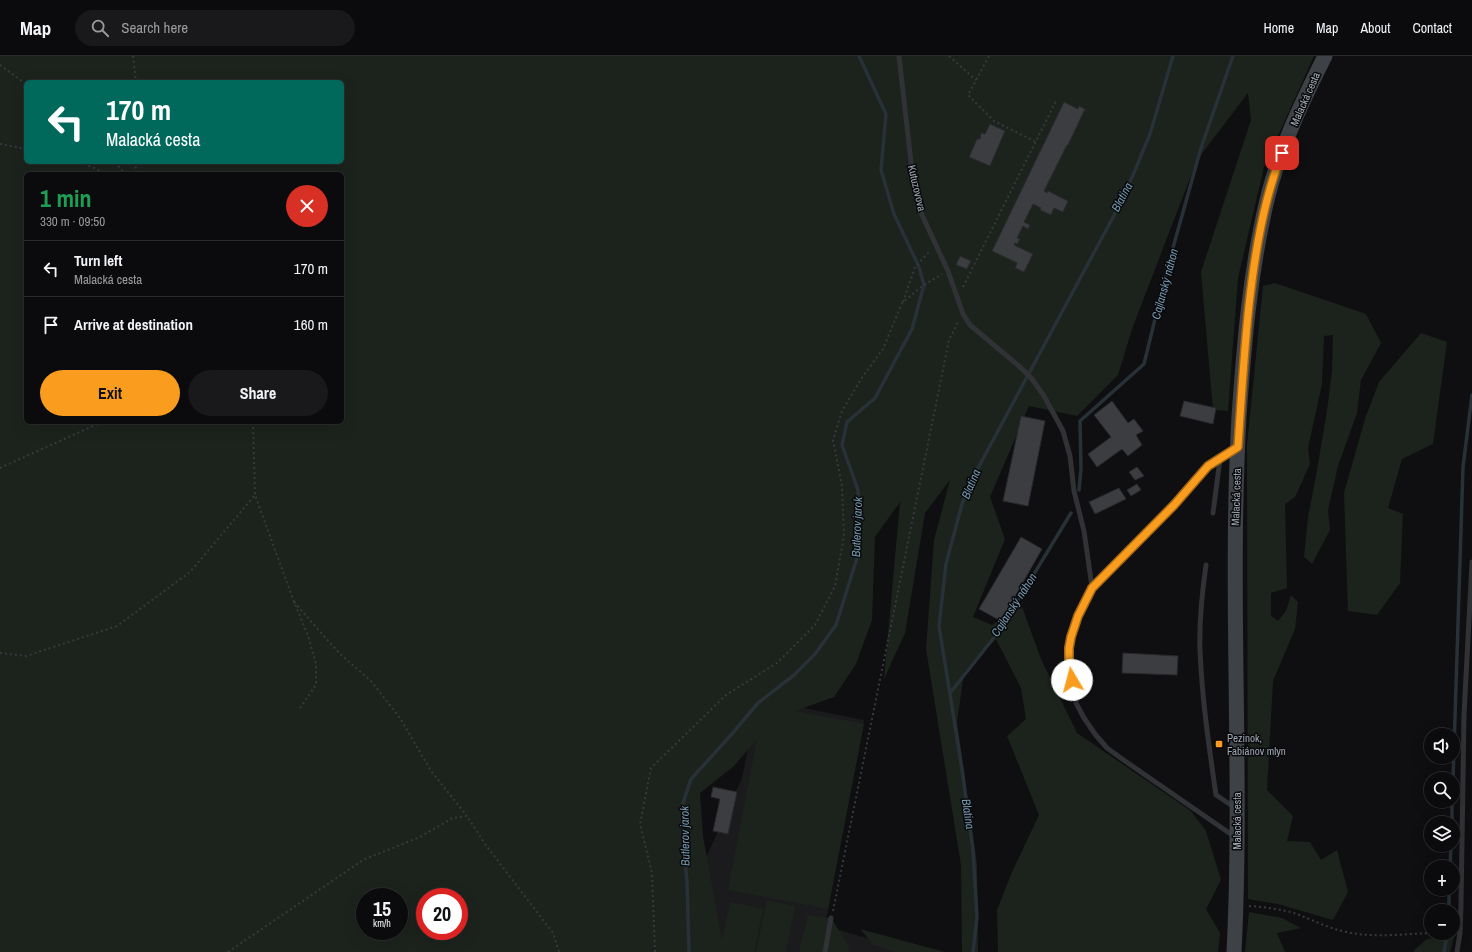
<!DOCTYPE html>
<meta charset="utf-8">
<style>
:root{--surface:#0b0b0d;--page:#19191b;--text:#f1f3f6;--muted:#9a9b9d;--line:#2b2b2e;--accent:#fa9d1e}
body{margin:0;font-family:"Archivo Narrow",sans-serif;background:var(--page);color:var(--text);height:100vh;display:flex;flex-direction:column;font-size:15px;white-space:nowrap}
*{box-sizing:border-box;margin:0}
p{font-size:13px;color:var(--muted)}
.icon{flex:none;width:22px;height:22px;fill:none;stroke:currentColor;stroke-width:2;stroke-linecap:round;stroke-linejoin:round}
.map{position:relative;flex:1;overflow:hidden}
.side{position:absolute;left:24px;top:116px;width:320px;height:252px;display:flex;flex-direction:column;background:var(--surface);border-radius:6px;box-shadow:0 4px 16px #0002,0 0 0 1px var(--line)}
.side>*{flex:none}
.banner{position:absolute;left:24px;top:24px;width:320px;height:84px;border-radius:6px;box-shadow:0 4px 16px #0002,0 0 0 1px var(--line);background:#00695c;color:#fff;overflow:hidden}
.controls{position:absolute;left:1424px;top:672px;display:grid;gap:8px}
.controls a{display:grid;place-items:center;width:36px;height:36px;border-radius:50%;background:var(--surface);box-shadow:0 4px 16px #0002,0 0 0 1px var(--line);font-size:20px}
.speed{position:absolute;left:356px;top:832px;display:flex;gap:8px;font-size:20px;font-weight:700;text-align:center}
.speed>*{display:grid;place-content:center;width:52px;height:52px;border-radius:50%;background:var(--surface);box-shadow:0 4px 16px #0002,0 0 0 1px var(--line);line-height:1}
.speed small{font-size:10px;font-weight:400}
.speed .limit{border:6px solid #d22;background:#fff;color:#111}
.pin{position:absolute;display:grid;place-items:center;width:34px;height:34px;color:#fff;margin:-17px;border-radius:8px;box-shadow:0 2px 6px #0006}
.me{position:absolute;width:44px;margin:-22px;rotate:352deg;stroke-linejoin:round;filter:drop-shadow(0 0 3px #0008)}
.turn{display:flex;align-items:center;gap:14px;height:84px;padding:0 16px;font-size:18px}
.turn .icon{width:52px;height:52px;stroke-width:2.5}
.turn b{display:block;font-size:28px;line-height:34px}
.round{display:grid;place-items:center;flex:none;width:42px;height:42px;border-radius:21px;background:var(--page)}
.headline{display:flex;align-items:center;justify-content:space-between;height:68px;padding:0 16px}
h1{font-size:24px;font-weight:700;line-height:30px;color:#1e9e55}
.action{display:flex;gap:8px;margin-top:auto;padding:8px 16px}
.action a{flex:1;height:46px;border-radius:24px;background:var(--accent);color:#111;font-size:16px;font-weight:700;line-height:46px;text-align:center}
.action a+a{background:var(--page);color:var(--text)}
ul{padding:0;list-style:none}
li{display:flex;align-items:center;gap:12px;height:56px;padding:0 16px;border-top:1px solid var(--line)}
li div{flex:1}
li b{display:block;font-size:15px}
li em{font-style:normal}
header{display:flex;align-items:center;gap:24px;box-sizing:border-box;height:56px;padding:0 20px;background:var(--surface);border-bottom:1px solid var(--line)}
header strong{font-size:19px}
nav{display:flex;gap:22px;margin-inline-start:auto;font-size:14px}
.search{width:280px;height:36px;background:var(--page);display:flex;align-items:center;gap:10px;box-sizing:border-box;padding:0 14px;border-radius:22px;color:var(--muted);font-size:15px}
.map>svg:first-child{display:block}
</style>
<header>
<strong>Map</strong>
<div class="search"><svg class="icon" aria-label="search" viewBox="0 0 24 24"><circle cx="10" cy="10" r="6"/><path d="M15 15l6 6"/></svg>Search here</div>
<nav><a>Home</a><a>Map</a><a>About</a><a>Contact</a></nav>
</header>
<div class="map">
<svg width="1472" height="896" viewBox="0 0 1472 896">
<rect width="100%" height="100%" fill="#0f0f11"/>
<path fill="#1b1b1e" d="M758,643L864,664L825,870L915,896H681L686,846L742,722Z"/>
<path fill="#1c231c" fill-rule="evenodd" d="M0,0H1314L1264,111L1238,222L1228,355L1213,354L1201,216L1251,64L1248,37L1197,104L1132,273L1118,319L1077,360L1029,350L990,441L1005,483L973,561L992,569L1021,548L1041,603L1077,677L1191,755L1206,775L1221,824L1206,853L1220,877L1218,896H998L997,854L1012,816L1039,759L1007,680L1026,663L1021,632L996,583L964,616L957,666L977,808L978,896H962L961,809L926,593L934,484L950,424L925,457L905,577L884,623L900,446L875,481L872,564L856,608L834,641L795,655L864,668L828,853L728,834L757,683L734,710L700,737L703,780L722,884L730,846L763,853L754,896H0ZM26,26H342V106H26ZM26,118H342V366H26ZM365,841H399V875H365ZM425,841H459V875H425Z
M1275,227L1366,258L1381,287L1361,324L1357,357L1338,410L1328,454L1330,474L1312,508L1304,501L1308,461L1316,420L1327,355L1332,315L1333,279L1324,280L1322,328L1308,392L1310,408L1295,441L1285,448L1287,532L1271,537V560L1278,565L1286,555L1291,539L1298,546L1295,573L1273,625L1267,734L1293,760L1287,785L1310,786L1321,804L1337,794L1348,836L1333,864L1278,848L1248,843L1247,389L1263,230Z
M1421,277L1447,286L1433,388L1402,403L1388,452L1403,458L1400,527L1377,559L1348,555L1344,437L1365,363L1379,326Z
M767,844L795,850L786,896H756Z
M1249,856L1282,862L1301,872L1277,877L1285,896H1245Z
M808,859L831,862L849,890L848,896H799Z
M860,873L945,896H895L874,889Z
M1454,881L1450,896H1415L1414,894L1427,883Z"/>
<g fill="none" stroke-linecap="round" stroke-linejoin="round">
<path stroke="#273137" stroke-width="3.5" d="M1079,434L1081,413L1080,365L1144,308L1169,206L1201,92L1233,0
M950,637L1000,574L1071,457
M1453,724L1463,411L1472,339
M1452,767V745
M1450,811L1451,789
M1449,855V833
M689,896L687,826L683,783V747L691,723L731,679L758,647L794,619L815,598L836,569L857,502L858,469V434L842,389L847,366L875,342L912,273L924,229L919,211L894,158L881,114L886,58L859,0
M973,896L977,861L973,794L962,713L939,570L946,508L962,448L978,412L1118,152L1133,119L1150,78L1173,0
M1444,896L1446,884"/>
</g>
<path fill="#3b3d41" stroke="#29292d" d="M1064,46L1078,53L1079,50L1085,53L1068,89H1067L1044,135L1047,137L1048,135L1068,145L1063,156L1054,152L1051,159L1040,154L1041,152L1033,148L1024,166L1030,169L1028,173L1023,170L1017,182L1020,183L1017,188L1015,187L1014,189L1033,198L1024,216L1015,212L1017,207L992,195Z
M990,68L1005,75L990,110L969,101L977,83H980L981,77L985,78Z
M960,200L971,205L967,213L956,209Z
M1112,345L1128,367L1134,363L1143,375L1136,379L1142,389L1128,400L1122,393L1097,411L1088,398L1111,381L1094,359Z
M1184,345L1216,352L1213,368L1180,360Z
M1021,360L1045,365L1028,450L1003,445Z
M1137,411L1144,420L1135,424L1129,416Z
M1137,428L1141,434L1131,440L1127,434Z
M1119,432L1126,443L1095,458L1089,446Z
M1021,481L1042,493L1001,565L979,553Z
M1123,597L1178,600L1177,619L1122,617Z
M713,731L737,736L728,778L713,775L720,743L711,741Z"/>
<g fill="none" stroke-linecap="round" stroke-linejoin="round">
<path stroke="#36393d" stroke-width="2" stroke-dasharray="2 3" stroke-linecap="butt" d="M133,0L136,26
M949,0L976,24
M989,0L968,39L994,65L1036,86
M0,9L26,28
M0,88L26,93
M79,106L108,118
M115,106L125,118
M133,106L139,118
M963,231L1056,45
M903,246L915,211L930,195
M253,366L255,439L293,543L308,580L316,608V629L300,652
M0,412L102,366
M294,546L339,597L371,625L400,662L431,715L467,760
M0,597L26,600L117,570L190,516L255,439
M1249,850C1264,851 1279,853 1294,857C1311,863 1327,872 1346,876C1373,882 1403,878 1431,877
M833,855L949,284L958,266
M1436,877L1453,878
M228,896L363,804L420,781L453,762L467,760L485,788L553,877L559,896
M655,896L652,817L640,768L651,712L726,639L777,607L815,569L835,530L844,480L842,430L833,384L842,355L861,323L883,293L902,247L921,231L942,218"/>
<path stroke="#303236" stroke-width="5" d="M899,0L912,115L915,135L922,159L948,215L963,258L970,269L1020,311L1032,323L1044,340L1063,375L1070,400L1074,435L1084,475L1092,531
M1213,457L1220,403
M1206,509C1202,537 1199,566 1200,594C1202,643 1209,691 1216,739L1234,751
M1235,781L1125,705L1107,692L1095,678L1084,662L1076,647L1072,624L1069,592L1071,581L1079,560L1092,531L1174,449L1208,410L1236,393
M825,896L831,862
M1457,896L1460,877L1461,849L1464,659L1472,506"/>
<path stroke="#3e4146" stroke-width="15" d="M1234,896C1243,718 1229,540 1239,361C1244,289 1250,215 1267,144C1279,94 1302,46 1325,0"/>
</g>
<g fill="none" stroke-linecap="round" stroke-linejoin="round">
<g stroke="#a26614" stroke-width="10">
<path id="route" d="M1072,624L1069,602V592L1071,581L1078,560L1092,532L1174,449L1208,410L1238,391C1241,344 1244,296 1249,249C1255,197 1263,146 1282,97"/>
</g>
<use href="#route" stroke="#fa9d1e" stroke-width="7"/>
</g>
<rect fill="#fa9d1e" stroke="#0a0a0c" stroke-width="1.5" x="1215" y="684" width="8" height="8" rx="2"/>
<g text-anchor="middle" stroke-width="3" stroke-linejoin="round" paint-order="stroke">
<g font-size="11" fill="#9fa7b2" stroke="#0a0a0c">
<text transform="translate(1305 43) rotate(-66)" y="4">Malacká cesta</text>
<text transform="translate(917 132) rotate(77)" y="4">Kutuzovova</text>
<text transform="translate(1236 441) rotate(-88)" y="4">Malacká cesta</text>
<text transform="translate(1237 765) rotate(-90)" y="4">Malacká cesta</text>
</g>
<g font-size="11" fill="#9fa7b2" stroke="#0a0a0c" text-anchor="start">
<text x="1227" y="686">Pezinok,<tspan x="1227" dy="13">Fabiánov mlyn</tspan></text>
</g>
<g font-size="12" font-style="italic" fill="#7499b0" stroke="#0a0a0c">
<text transform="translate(1122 141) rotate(-62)" y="4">Blatina</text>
<text transform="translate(1165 228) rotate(-75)" y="4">Cajlanský náhon</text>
<text transform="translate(971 428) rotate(-67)" y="4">Blatina</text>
<text transform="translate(857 471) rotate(-88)" y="4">Butlerov jarok</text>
<text transform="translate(1014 549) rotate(-57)" y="4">Cajlanský náhon</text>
<text transform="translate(968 758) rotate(81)" y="4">Blatina</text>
<text transform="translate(685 780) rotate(-91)" y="4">Butlerov jarok</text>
</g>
</g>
</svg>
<div class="controls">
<a><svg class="icon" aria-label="sound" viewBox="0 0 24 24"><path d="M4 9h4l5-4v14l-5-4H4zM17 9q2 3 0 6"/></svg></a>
<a><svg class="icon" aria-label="search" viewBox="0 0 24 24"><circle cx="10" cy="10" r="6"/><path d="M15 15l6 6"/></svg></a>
<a><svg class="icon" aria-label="layers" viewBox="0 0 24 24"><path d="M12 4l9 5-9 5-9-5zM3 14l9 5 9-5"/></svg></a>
<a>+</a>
<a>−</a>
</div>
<div class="speed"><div>15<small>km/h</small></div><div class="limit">20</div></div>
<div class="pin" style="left:1282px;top:97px;background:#d93025"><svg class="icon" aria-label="arrive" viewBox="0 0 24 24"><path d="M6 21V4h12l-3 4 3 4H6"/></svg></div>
<svg class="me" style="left:1072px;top:624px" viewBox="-20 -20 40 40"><circle r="19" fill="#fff"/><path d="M0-13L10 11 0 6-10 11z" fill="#fa9d1e"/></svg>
<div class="banner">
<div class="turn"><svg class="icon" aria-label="left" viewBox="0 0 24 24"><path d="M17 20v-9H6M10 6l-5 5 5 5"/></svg><div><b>170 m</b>Malacká cesta</div></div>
</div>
<section class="side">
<div class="headline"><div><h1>1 min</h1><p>330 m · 09:50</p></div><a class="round" style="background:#d93025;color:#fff"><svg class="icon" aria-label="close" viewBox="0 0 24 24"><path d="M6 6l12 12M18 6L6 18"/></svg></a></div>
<ul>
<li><svg class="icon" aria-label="left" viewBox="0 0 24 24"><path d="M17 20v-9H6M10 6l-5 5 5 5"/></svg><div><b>Turn left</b><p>Malacká cesta</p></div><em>170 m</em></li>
<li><svg class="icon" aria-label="arrive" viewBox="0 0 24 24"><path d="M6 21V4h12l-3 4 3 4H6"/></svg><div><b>Arrive at destination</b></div><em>160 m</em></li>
</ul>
<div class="action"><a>Exit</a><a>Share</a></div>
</section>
</div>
